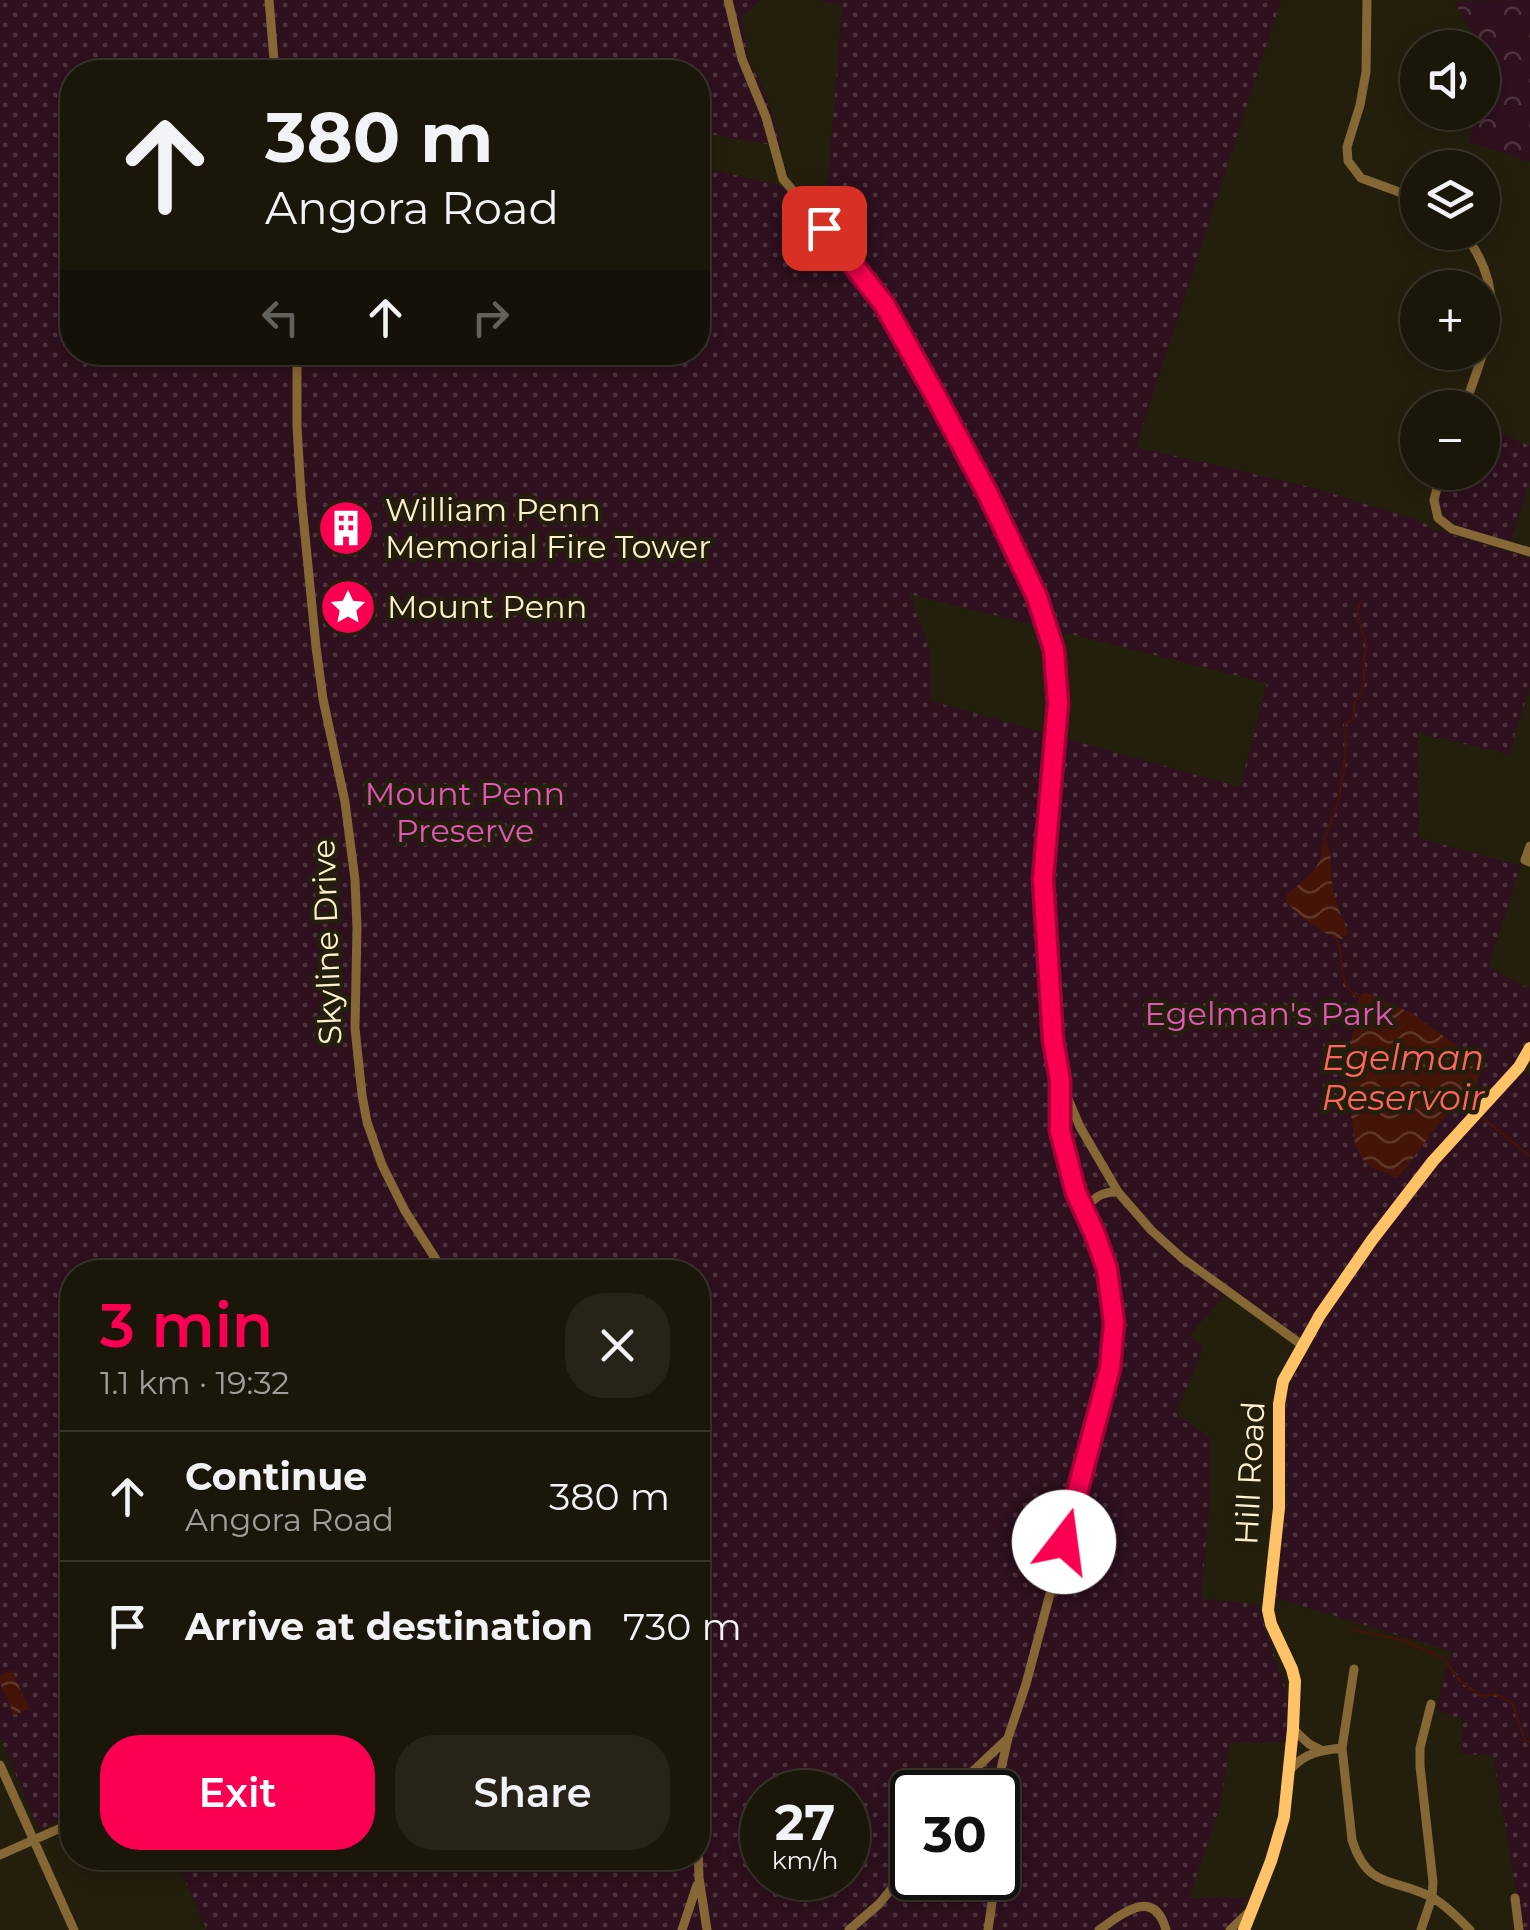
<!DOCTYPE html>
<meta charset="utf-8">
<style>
:root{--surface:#1b160a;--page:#282318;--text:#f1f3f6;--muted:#a09f9c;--line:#39352b;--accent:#fb0052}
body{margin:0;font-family:Montserrat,sans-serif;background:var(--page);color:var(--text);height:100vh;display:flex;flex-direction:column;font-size:38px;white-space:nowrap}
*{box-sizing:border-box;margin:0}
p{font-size:32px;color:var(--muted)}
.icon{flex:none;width:55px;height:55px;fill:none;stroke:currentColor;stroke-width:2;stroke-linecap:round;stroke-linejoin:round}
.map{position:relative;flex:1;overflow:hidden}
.sheet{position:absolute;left:60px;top:1260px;width:650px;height:610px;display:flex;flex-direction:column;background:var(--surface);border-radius:40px;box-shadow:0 5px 15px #0003,0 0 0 2px var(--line)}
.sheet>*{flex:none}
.hud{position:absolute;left:60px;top:60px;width:650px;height:305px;border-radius:40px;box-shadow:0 5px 15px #0003,0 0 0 2px var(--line);background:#1b160a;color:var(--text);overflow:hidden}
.buttons{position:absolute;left:1400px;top:30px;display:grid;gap:20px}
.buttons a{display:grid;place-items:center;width:100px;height:100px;border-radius:50%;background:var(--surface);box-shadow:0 5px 15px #0003,0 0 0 2px var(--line);font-size:50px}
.speed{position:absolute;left:740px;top:1770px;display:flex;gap:20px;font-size:50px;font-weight:700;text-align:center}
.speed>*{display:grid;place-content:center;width:130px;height:130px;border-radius:50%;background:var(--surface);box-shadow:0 5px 15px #0003,0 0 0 2px var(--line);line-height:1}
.speed small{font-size:25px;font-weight:400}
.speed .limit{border:5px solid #111;border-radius:15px;background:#fff;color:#111}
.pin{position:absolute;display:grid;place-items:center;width:85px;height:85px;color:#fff;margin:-42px;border-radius:20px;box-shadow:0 5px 15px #0006}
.me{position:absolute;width:110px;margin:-55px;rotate:15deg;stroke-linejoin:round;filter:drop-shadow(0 0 8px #0008)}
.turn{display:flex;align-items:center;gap:35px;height:210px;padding:0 40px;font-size:45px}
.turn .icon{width:130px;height:130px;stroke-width:2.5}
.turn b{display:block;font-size:70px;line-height:85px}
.lanes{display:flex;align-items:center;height:95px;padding:0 40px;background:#0003;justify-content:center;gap:50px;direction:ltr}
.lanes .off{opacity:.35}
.round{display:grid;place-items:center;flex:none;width:105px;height:105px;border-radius:40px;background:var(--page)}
.head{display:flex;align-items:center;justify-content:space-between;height:170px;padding:0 40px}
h1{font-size:60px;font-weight:600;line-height:75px;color:var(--accent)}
.cta{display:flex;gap:20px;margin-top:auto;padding:20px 40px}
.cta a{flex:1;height:115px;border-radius:40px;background:var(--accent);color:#fff;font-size:40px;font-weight:600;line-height:115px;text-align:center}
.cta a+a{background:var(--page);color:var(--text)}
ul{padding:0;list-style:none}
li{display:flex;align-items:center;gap:30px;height:130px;padding:0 40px;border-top:2px solid var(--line)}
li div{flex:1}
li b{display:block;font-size:38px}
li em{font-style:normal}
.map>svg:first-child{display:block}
</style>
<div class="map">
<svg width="1530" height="1930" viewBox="0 0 1530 1930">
<defs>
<pattern id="forest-crowns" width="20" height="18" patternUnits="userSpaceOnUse" patternTransform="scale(2.5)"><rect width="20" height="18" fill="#2e101e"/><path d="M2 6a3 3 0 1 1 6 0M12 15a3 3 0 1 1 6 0" fill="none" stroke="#4d333e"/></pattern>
<pattern id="park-dots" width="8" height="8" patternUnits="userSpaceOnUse" patternTransform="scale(2.5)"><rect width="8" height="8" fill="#2e101e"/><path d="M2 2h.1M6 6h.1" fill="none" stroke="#4d333e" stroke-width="1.8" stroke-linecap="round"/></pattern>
<pattern id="water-waves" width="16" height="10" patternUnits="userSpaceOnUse" patternTransform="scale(2.5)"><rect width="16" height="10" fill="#431407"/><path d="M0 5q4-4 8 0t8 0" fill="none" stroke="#5f362a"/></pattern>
</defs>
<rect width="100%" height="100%" fill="#241e0d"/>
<path fill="url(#forest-crowns)" d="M1530,0V162L1469,142L1475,113L1482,112L1483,71L1485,55L1454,1Z"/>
<path fill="url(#park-dots)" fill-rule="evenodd" d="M0,0H761L741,17L749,61L766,94L782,147L698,132V72H72V352H698V166L797,190L825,216L842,6L820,0H1281L1136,447L1314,488L1423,522L1433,529L1530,558V686L1509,754L1417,733L1419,838L1521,866L1488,967L1530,989V1039L1514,1062L1530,1076V1930H1523L1493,1755L1459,1754L1464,1720L1436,1710L1451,1651L1276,1598L1287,1500L1285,1409L1289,1387L1299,1364L1312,1346L1231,1288L1190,1335L1203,1348L1176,1413L1210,1438L1209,1510L1201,1599L1257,1604L1287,1693L1286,1742L1230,1743L1220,1806L1189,1898L1247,1897L1239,1915L1237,1930H207L175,1858H698V1272H72V1815L39,1830L0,1737ZM909,594L1267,683L1240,787L931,701L930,650ZM762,1792H848V1878H762ZM912,1792H998V1878H912Z
M1483,426L1530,446V480L1511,541C1488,535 1435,530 1440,496C1442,488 1446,480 1449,473L1482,472Z"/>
<path fill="url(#water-waves)" d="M1324,835C1334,851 1329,874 1334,893C1337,906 1343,920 1348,933L1342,939C1321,935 1301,917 1286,902V895C1296,887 1315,872 1320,860C1323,852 1321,843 1324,835Z
M1365,992L1413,1014L1472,1056L1479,1062L1482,1069L1477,1083L1441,1121L1398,1178L1372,1168L1362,1159L1355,1144L1344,1062L1359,1013V996Z
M12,1670L29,1709L14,1715L0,1683V1675Z"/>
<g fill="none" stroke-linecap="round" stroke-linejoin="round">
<path stroke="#431407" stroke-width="2.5" d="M1326,835C1341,800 1348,760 1345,723L1351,721L1354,716V703L1360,695L1364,682V658L1367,647L1358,616V606L1361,601
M1337,940C1347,961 1335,986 1360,998
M1483,1118L1530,1156
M1353,1630L1399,1639L1435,1654L1445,1660L1459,1680L1481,1696L1496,1694L1512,1702L1525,1741L1530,1742"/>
<path stroke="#866736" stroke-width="9" d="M269,0L275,72
M728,0L742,59L766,117L783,179L840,246L884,304L988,494L1044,614L1054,650L1058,693L1043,879L1053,1040L1060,1080L1080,1127L1118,1192L1151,1230L1182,1258L1302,1345
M1367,0L1366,72L1360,105L1347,147L1348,161L1361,178L1418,199
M1463,232C1512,295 1487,341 1464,408
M297,352V426L301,495L316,647L323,699L345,802L355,880L357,928L355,1028L362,1095L367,1122L382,1165L405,1211L444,1272
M1441,472L1434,500L1438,518L1452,529L1530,552
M1530,846L1525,860L1530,862
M1084,1211C1093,1198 1102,1191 1118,1192
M1354,1669L1342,1748L1352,1840C1368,1891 1395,1877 1433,1898C1447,1906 1459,1919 1470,1930
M1293,1729L1309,1744L1321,1750
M0,1765L74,1930
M1291,1769C1304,1753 1322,1750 1342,1748
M968,1781C980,1776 988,1782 993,1792
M958,1792L973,1771L1006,1740
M996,1792L1008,1738L1026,1684L1110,1368C1119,1322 1112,1275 1094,1232C1085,1210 1074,1190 1068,1167C1060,1139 1058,1112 1060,1083
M698,1845L699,1878L707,1930
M0,1855L72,1823
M1515,1898L1519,1930
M682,1930L697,1885
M849,1930L879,1904L912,1864
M988,1930L993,1896L994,1878
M1099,1930C1122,1914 1154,1886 1166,1930
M1230,1930L1250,1911
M1421,1930L1432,1897L1433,1882L1420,1766V1748L1431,1704"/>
<path stroke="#ffc267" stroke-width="12" d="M1244,1930L1271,1861L1284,1817L1293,1729L1295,1681L1292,1669L1271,1624L1268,1610L1279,1508V1404L1283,1381L1320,1315L1372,1240L1433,1161L1519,1067L1530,1048"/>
</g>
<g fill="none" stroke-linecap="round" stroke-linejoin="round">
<g stroke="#a30035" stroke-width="25">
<path id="route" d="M824,228L884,304L934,393L988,494L1037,597L1054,650L1058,703L1043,879L1053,1040L1060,1080V1131L1076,1193L1094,1232L1107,1269L1114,1323L1110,1368L1064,1542"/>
</g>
<use href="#route" stroke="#fb0052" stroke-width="18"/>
</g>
<defs>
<g id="building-disc" transform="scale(2.875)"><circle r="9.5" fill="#fb0052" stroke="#241e0d"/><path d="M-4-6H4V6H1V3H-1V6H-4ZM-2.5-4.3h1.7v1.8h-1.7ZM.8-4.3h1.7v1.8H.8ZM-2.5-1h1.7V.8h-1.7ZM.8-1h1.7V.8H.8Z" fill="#fff"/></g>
<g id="sight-disc" transform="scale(2.875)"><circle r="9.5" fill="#fb0052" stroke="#241e0d"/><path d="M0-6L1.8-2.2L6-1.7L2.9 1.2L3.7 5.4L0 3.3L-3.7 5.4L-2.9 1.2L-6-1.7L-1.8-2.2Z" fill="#fff"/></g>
</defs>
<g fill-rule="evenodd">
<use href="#building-disc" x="346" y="528"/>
<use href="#sight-disc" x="348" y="607"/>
</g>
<g text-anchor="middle" stroke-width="9" stroke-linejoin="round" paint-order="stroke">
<g font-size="32" fill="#fff0d0" stroke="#241e0d" text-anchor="start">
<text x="385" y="521">William Penn<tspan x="385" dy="37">Memorial Fire Tower</tspan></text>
<text x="387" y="618">Mount Penn</text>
</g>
<g font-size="32" fill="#e556b7" stroke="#241e0d">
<text x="465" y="805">Mount Penn<tspan x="465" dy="37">Preserve</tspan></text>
<text x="1269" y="1025">Egelman's Park</text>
</g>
<g font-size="32" fill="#fff0d0" stroke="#241e0d">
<text transform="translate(327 942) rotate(-92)" y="11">Skyline Drive</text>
<text transform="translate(1250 1473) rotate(-87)" y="11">Hill Road</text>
</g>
<g font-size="35" font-style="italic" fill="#ff645e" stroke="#241e0d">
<text x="1403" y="1070">Egelman<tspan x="1403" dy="40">Reservoir</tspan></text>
</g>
</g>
</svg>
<div class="buttons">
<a><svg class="icon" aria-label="sound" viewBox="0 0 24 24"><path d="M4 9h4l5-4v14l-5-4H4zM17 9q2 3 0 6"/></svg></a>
<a><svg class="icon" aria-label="layers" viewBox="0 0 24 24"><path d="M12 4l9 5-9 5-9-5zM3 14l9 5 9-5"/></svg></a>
<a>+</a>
<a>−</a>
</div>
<div class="speed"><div>27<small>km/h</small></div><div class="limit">30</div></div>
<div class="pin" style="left:824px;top:228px;background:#d93025"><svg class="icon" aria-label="arrive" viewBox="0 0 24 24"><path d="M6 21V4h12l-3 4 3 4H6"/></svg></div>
<svg class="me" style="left:1064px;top:1542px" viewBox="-20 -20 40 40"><circle r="19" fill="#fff"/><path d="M0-13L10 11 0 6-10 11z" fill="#fb0052"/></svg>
<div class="hud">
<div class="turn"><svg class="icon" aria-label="ahead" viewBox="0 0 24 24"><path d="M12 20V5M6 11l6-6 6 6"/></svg><div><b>380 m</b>Angora Road</div></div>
<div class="lanes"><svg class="icon off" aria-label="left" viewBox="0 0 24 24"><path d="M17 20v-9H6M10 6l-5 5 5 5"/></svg><svg class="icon" aria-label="ahead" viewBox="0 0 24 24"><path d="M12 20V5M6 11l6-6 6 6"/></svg><svg class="icon off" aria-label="right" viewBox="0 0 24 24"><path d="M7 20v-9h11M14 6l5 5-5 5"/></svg></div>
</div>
<section class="sheet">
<div class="head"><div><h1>3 min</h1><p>1.1 km · 19:32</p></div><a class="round"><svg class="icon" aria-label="close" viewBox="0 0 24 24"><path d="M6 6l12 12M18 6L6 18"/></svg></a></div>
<ul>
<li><svg class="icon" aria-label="ahead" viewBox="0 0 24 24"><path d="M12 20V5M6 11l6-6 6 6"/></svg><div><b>Continue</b><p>Angora Road</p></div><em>380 m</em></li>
<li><svg class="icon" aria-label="arrive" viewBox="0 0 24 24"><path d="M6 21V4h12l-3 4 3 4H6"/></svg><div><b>Arrive at destination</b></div><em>730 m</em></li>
</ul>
<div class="cta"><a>Exit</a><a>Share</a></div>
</section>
</div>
